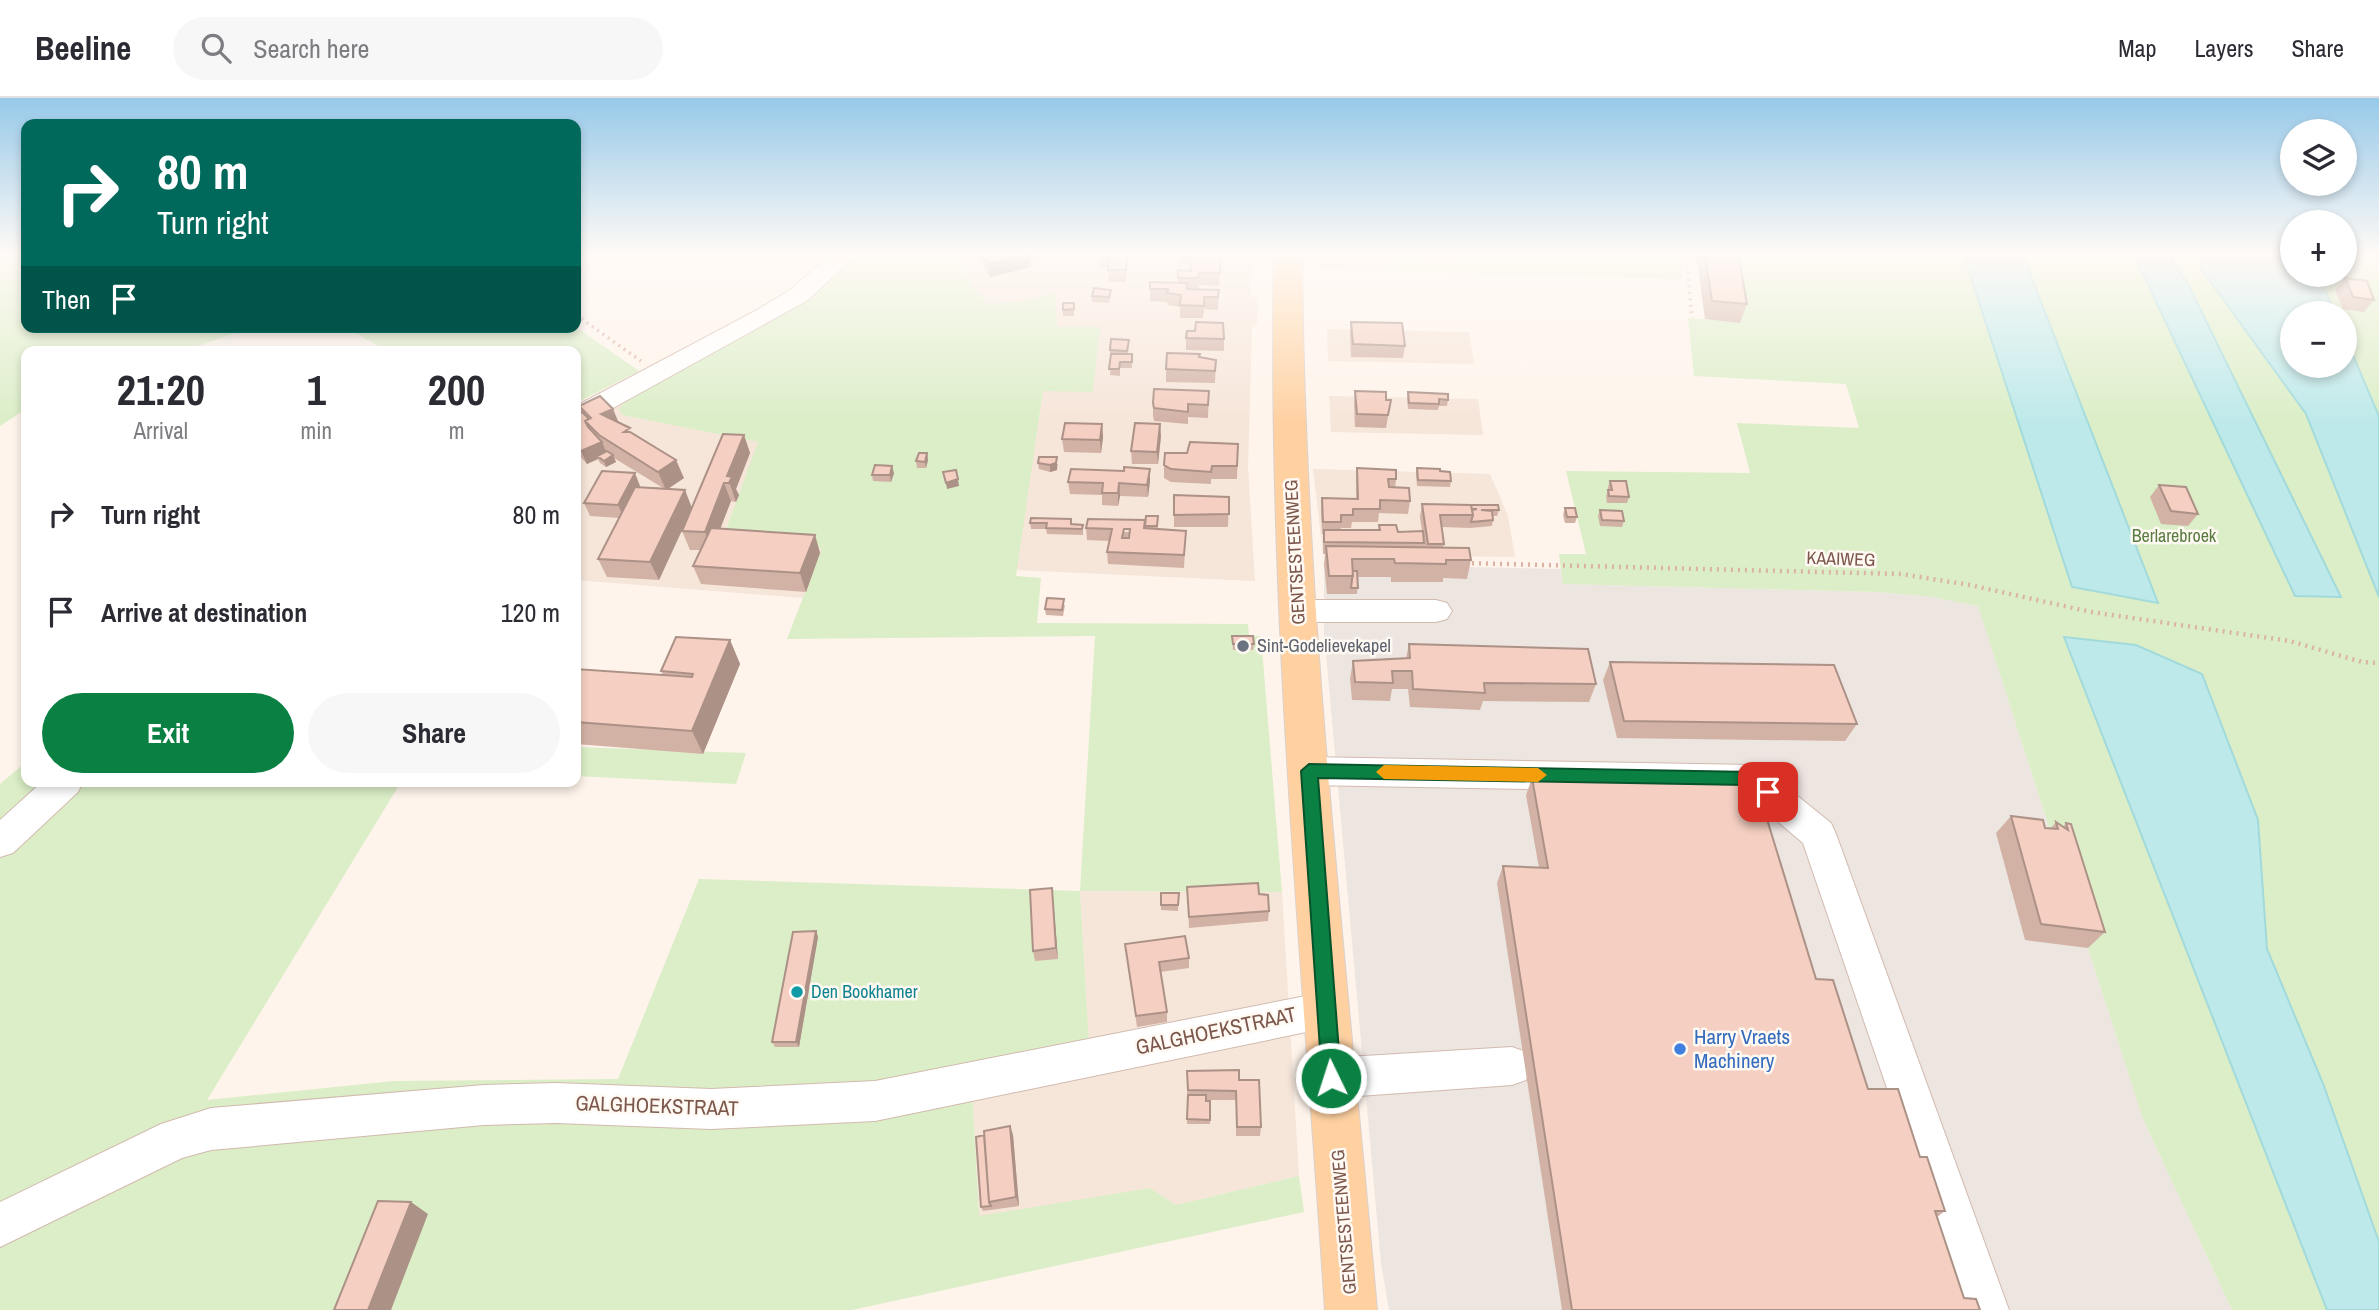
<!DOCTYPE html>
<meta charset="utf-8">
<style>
:root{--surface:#fff;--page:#f7f7f7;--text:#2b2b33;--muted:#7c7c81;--line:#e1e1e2;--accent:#0b8043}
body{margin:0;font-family:"Archivo Narrow",sans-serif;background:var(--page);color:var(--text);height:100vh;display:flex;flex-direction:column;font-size:26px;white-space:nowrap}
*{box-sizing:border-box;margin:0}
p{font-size:23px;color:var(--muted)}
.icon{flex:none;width:38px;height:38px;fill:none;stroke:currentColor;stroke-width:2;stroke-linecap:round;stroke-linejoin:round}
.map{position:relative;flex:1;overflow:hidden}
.sheet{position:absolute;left:21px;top:248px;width:560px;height:441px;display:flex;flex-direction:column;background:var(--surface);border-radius:14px;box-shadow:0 4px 10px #0003}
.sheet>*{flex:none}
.top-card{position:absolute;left:21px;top:21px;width:560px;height:214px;border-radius:14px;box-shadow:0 4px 10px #0003;background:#00695c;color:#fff;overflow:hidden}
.controls{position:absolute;left:2280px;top:21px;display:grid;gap:14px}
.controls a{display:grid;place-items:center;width:77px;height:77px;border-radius:50%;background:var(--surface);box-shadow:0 4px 10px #0003;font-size:35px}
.pin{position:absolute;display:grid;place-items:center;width:60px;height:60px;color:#fff;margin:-30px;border-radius:14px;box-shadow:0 4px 10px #0006}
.me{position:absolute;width:77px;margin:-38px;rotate:356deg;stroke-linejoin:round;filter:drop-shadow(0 0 5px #0008)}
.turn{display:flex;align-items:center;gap:24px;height:147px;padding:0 21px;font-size:32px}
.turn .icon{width:91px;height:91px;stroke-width:2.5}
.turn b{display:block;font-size:49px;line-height:60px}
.then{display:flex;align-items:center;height:66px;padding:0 21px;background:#0003;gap:14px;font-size:26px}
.eta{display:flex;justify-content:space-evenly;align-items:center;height:119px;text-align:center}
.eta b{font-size:42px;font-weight:700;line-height:49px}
.cta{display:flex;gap:14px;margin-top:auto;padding:14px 21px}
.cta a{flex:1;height:80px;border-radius:42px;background:var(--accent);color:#fff;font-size:28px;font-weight:700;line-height:80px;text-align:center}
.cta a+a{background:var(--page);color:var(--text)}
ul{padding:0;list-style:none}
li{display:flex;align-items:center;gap:21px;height:98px;padding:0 21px}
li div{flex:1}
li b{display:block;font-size:26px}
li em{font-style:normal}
header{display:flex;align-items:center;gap:42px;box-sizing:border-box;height:98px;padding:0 35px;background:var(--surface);border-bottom:2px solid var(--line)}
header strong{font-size:33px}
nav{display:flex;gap:38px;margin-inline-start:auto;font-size:24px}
.search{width:490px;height:63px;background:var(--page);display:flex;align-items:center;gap:18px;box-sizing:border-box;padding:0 24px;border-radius:38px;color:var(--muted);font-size:26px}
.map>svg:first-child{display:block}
</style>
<header>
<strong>Beeline</strong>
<div class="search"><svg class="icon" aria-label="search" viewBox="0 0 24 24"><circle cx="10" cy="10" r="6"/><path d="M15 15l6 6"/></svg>Search here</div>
<nav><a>Map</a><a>Layers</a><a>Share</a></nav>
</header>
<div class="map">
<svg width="2379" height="1212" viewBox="0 0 2379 1212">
<rect width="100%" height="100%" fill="#fef4eb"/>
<path fill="#f6e5d9" d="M960,155H1251V198L1258,199L1257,227H1252L1248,370L1255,483L1016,472L1043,293L1096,257L1100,230L1057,229L1055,194L1025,203L987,206L965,176Z
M1318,155H1455L1457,165L1388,164V173L1319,169Z
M1327,231L1469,234L1474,266L1328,263Z
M1329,298L1478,301L1483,337L1331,334Z
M627,301L622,317L759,344L722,441L823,450L803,500L576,482V326Z
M1313,371L1490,376L1508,418L1515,459L1323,456Z
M1080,793L1282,794L1299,1078L1176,1107L1150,1090L979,1119L972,990L1090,963Z"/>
<path fill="#ede5e0" d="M1324,466L1561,471L1563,486L1878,494L1933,499L1978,508L2143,1021L2232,1212H1389L1381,1165L1324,534Z"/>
<path fill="#dbeec7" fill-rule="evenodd" d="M0,155H26V229H252L181,254H26V311L0,328Z
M858,155H960L965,176L987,206L1025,203L1055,194L1057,229H1100L1093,294L1043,293L1016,478L1041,480L1037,525L1248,526L1249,538H1261L1282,794L1080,793L1090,963L972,990L979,1118L1150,1090L1176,1107L1299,1078L1304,1114L852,1212H0V686L26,664V684H401L207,1002L394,983L618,981L699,781L1080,793L1095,538L787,541L822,450L722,442L758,344L622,317L619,311L627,301Z
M1455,155H1680L1682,181L1388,173V164L1457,165Z
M1728,155H2292V177H2345V155H2379V1212H2232L2143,1021L1978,508L1933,499L1878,494L1563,486L1559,456H1586L1566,373L1750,375L1737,325L1859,330L1846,286L1694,278L1688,220L1740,224ZM2292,215H2345V268H2292Z
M345,229H576L639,273L576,305V254H389Z
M576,649L746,655L736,686L576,678Z"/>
<path fill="#bde9ea" stroke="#a2dadc" stroke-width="2" d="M1963,155H2022L2158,505L2072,489Z
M2133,155H2170L2173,165L2188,186L2341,499L2295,498Z
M2198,155H2292V177H2319L2335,215H2292V268H2345V239L2379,318V499L2306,316L2202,172Z
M2064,539L2136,547L2202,576L2258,722L2267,851L2324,988L2379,1144V1212H2327Z"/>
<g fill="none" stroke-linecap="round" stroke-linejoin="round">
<g stroke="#d2baaf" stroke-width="2">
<path id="minor" d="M832,155H858L808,202L586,325L576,328V308L757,212L790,192Z
M1298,502H1436L1447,505L1452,513L1447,521L1436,524H1298L1287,521L1282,513L1287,505Z
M1309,659L1752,667L1764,671L1831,725L1836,736L2009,1212H1963L1803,745L1744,695L1309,687L1297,683L1292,673L1297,663Z
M42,684H83L78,694L13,755L0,759V722Z
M1326,894L1340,899L1346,912L1340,925L1326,930L875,1023L711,1031L556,1025L484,1027L211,1052L182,1060L0,1149V1104L161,1026L211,1010L484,987L556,985L711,991L875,983Z
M1512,949L1526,954L1532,968L1526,982L1512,987L1331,1000L1317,994L1311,980L1317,966L1331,960Z"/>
</g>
<g stroke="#dad0cd" stroke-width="2">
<path id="major" d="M1274,155H1302C1304,508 1346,860 1377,1212H1325C1302,860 1267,508 1274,155Z"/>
</g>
<path stroke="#dbb2a3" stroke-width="3.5" stroke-dasharray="2 4.5" stroke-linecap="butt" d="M1686,155L1692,220
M0,164L16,155
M576,217L641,263"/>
<path stroke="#dbb2a3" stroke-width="4.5" stroke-dasharray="2 5" stroke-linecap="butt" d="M1465,465L1901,476L1970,487L2091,514L2290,543L2362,564L2379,565"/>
<use href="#minor" fill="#fff" fill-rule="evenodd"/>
<use href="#major" fill="#ffd1a1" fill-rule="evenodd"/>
</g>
<path fill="#d3b2a6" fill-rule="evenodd" d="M979,155H1036V160L1030,161L1031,169L990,179L980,163Z
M1099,155H1128L1126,184H1109L1108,169H1100Z
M1180,155H1221L1219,188L1199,187V191L1219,192L1218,212L1204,211L1203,220H1180V209L1168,207L1167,204L1150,203V191L1178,184V172L1191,173V167L1181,166Z
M1402,155H1430L1429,158H1403Z
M1503,155H1527L1526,159L1506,161Z
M1696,155H1738L1747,206L1740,225L1705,221Z
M2345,180L2374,202L2364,214L2343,211L2335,192Z
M1111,192V198L1109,205L1092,204V198Z
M1063,205H1074V218H1063Z
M1351,224L1405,248L1403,260L1351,259L1350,236Z
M1186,240L1224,241V253L1186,252Z
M1129,242L1128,256H1132V270H1120V278L1110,277L1111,258H1110V252Z
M1200,260L1216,262L1215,285L1166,284V271Z
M1209,293L1208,320L1188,319V326L1154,323L1153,318V305Z
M1355,293L1386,302H1391L1386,330L1355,329L1354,306Z
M1408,294L1448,302L1447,308H1439L1438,312L1408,311L1407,300Z
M579,308L618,325L684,380L668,391L692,410L744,337L750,355L736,391L739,397L736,404L731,403L720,431L815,437L820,455L806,494L701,486L693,468L701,452H690L682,433L688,420L659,482L607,479L598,461L619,420L590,418L584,405L640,388L639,389L663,390L614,360L616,364L606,369L600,365L598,361L587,366L576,354V317L582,314Z
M1102,326L1103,339L1101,355L1064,354L1062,341Z
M1161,338L1158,366H1132L1131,353Z
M1238,346L1237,381H1211V386L1171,384L1164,380V367L1187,355Z
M927,355L928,362L926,370H917L916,363Z
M1038,365L1058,366L1057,372L1050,374L1039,371Z
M1357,370L1396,381L1395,390L1410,403L1408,416L1379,415L1378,424H1352L1351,430H1341L1340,432H1378L1379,427L1398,434L1422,433L1420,419L1422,406L1499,412L1497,418H1493V422L1492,428L1470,430L1442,429L1444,446L1443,450L1471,462L1467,481L1443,480V484H1391V479H1358L1357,496H1327L1324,466L1325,456H1323V436H1322L1321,413L1322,400L1356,401V383Z
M1417,370L1440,373L1451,383L1450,389L1417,388L1416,376Z
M894,375L891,384L873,383L872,377Z
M1150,383L1148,399L1120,398L1118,408L1102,407V397L1070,396L1068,384Z
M1610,383L1629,399L1627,405H1607L1606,398L1608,392V389Z
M2159,387L2198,416L2188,428L2161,426L2150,399Z
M1174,397L1229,399L1228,429H1174Z
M1565,410L1577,419L1575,425H1565L1563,417Z
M1600,412L1624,423L1622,429L1600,428L1598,418Z
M1158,418V431L1186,433L1184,470L1108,466L1107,454L1109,443L1087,442L1086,430L1145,422ZM1124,431H1130V434H1123Z
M1071,421V426L1083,427V437L1047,436L1046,431H1031L1030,425Z
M1065,507L1063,518L1046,517L1045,511Z
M1232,538L1254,546L1253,552H1233Z
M730,542L740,566L703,656L576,646V571L663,577L661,573Z
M1409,546L1596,586L1589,604L1483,603L1480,612L1410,609L1408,591H1392L1390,603L1352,602L1350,581L1353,563L1406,560Z
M1610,564L1857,626L1845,643L1617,640L1603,582Z
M1532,680L1816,881L1868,991L1920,1059L1945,1113L1937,1119L1964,1200L1980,1212H1562L1497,785L1503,768L1539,770L1526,697Z
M2011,718L2045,730H2051L2056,724L2063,729L2066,725L2105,834L2088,850L2025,842L1996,735Z
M1187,789L1259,796L1269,813L1268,823L1189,830Z
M1052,790L1058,861L1035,863L1033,853Z
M1161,795H1179L1178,813L1161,812Z
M816,833L818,839L799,949H775L772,944Z
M1125,846L1189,860V870L1160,874L1167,914V924L1137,929Z
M1187,973L1239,982L1261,1029L1260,1038H1236V1002H1206L1210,1003V1026H1187Z
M1010,1028L1013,1037L1019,1108L983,1113L981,1109L984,1037Z"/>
<path fill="#ac9187" d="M1026,155H1036V160L1030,161L1031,169L990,179L988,166Z
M1127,155H1128L1126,184V172Z
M613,311L621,330L601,316Z
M1102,326L1103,339L1101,355L1100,342Z
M1160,326L1161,338L1158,366L1157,354Z
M744,337L750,355L736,391L739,397L736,404L727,378Z
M602,344L607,356L597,358L598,361L587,366L581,353Z
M927,355L928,362L926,370L925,364Z
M613,357L616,364L606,369L604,363Z
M1057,359V372L1050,374V367Z
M676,362L684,380L666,392L658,374Z
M892,368L894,375L891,384L890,377Z
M1150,371V383L1148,399L1147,387Z
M635,375L640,388L624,420L618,407Z
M958,381L959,388L947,391L946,385Z
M724,385L731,403L712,452L705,434Z
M1119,385L1120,398L1118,408V395Z
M685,392L692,410L659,482L650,464Z
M815,437L820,455L806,494L800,475Z
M730,542L740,566L703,656L692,633Z
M1052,790L1053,801L1058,861L1056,850Z
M816,833L818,839L799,949L796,944Z
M1010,1028L1013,1037L1019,1108L1016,1099Z
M411,1104L428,1116L391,1212H368Z"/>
<path fill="#f5cfc1" stroke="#ac9187" stroke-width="2" fill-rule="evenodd" d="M981,155H1029L1030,156L988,166Z
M1099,155H1127L1126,172H1108L1109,157H1099Z
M1192,155H1221L1220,175H1199L1198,180H1178V172L1191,173Z
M1705,155H1738L1747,206L1712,203Z
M2345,180L2367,183L2374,202L2353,199Z
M1150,184L1187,185V191L1219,192L1218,199H1204V208L1180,207L1181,197L1167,195L1168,191H1150Z
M1094,190L1111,192L1109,199L1092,198Z
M1063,205H1074V211L1063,212Z
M1196,224L1223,225L1224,241L1186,240L1187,233H1195Z
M1351,224L1402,225L1405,248L1353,246Z
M1111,241L1129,242L1127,253L1110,252Z
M1167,255L1200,256L1199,259L1216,262L1215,273L1166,271Z
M1111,256H1132V264H1120L1119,271H1109Z
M1154,291L1209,293L1208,307L1188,306V314L1154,310L1153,305Z
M1355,293L1386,294V302H1391L1388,317L1357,316Z
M1408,294L1448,296V302L1439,301V306L1409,305Z
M600,298L613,311L601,316L630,330L624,334H630L676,362L658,374L599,337L585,323L591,320L579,308Z
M582,314L589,321L585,323L588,329L602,344L581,353L576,348V317Z
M1065,325L1102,326L1100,342L1062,341Z
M1135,325L1160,326L1157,354L1131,353Z
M723,336L744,337L727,378L732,379L729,385H724L705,434L682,433Z
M1190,344L1238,346L1237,368H1212L1211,374L1171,371L1164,367L1165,355H1187Z
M607,353L613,357L604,363L597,358Z
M919,355H927L925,364L916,363Z
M1039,359H1057L1056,365L1050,367L1038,365Z
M875,367L892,368L890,377H872Z
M1124,369L1150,371L1147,387L1119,385L1118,395H1102L1103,385L1068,384L1071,371L1124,373Z
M1357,370L1396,372V381H1388L1389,389L1409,390L1410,403L1380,402V411H1353V417H1341V424H1323L1322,400L1358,401Z
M1417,370L1440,371V373L1450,374L1451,383L1418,382Z
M956,372L958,381L946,385L943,374Z
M602,373L635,375L618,407L584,405Z
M1610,383H1626L1629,399L1609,398L1608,392H1612Z
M2159,387L2186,389L2198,416L2171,413Z
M635,389L685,392L650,464L598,461Z
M1174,397L1229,399V416L1174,417Z
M1422,406L1471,407L1473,417H1440L1444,446H1428Z
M1471,407H1498L1499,412H1481L1492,413L1493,422L1471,424L1473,417L1472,412L1477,411H1472Z
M1565,410H1575L1577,419H1567Z
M1600,412L1622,413L1624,423L1602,422Z
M1146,418H1158L1157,428H1145Z
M1031,420L1071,421V426L1083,427L1082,431L1046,430L1047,425H1030Z
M1088,421L1145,422L1144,430L1186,433L1184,457L1107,454L1112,431L1086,430ZM1124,431H1130L1129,440H1122Z
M1379,427H1396L1398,434L1423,433L1424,445L1324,444V432H1380Z
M711,430L815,437L800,475L693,468Z
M1326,448L1469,450L1471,462H1446V466L1395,465L1394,461H1352L1353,478H1329Z
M1353,473H1357L1358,490H1351Z
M1047,500L1064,501L1062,512L1045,511Z
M1232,538H1253L1254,546H1233Z
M676,539L730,542L692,633L576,624V571L692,579L693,576L661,573Z
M1409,546L1588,551L1596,586L1484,585L1485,595L1413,591L1412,573H1392L1393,585L1355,584L1353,563L1410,560Z
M1610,564L1834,567L1857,626L1624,623Z
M1532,680L1755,682L1816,881L1833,882L1868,991H1898L1920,1059H1927L1945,1113H1935L1964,1200L1976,1201L1980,1212H1572L1503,768L1548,770Z
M2011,718L2043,722L2045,730L2058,731L2056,724L2068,732L2066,725L2071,726L2105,834L2041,826Z
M1258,785L1259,796L1268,797L1269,813L1189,819L1187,789Z
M1052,790L1056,850L1033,853L1030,792Z
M1161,795H1179L1178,807H1161Z
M816,833L796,944H772L793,834Z
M1185,838L1189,860L1159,864L1167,914L1136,918L1125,846Z
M1239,972V982H1259L1261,1029H1237L1236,993L1188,992L1187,973Z
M1188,997H1206V1003H1210V1022L1187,1021Z
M1010,1028L1016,1099L989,1104L984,1033Z
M984,1037L989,1104L991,1108L981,1109L976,1039Z
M378,1103L411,1104L368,1212H334Z"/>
<linearGradient id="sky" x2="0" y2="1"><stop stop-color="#97c9e9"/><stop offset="0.48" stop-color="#fffaf6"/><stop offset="1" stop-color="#fffaf6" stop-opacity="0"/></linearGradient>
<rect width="2379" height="325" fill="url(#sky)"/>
<path fill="#0b8043" stroke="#07532c" stroke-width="2" d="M1309,666L1752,674L1777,694L1768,701L1748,687L1318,680L1341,980L1338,986L1331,989L1324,986L1322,980L1301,673Z"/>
<path fill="#f59e0b" d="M1384,667L1538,670L1547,677L1538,684L1384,681L1376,674Z"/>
<circle fill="#6b7280" stroke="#fff9f3" stroke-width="2.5" cx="1243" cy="548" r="7"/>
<circle fill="#0f9aa8" stroke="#fff9f3" stroke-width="2.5" cx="797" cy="894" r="7"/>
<circle fill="#3f7fe0" stroke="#fff9f3" stroke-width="2.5" cx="1680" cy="951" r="7"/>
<g text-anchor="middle" stroke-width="5" stroke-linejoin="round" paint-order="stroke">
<g font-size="18" fill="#587c3f" stroke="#fff9f3">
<text x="2174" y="444">Berlarebroek</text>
</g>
<g font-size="18" fill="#7c574b" stroke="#fff9f3">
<text transform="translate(1295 454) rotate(-93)" y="6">GENTSESTEENWEG</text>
<text transform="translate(1841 461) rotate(2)" y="6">KAAIWEG</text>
<text transform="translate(1344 1124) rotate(-95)" y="6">GENTSESTEENWEG</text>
</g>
<g font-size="18" fill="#5b616d" stroke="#fff9f3" text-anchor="start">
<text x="1257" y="554">Sint-Godelievekapel</text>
</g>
<g font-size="18" fill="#0d838f" stroke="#fff9f3" text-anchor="start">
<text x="811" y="900">Den Bookhamer</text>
</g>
<g font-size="21" fill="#7c574b" stroke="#fff9f3">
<text transform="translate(1216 933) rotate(-12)" y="7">GALGHOEKSTRAAT</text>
<text transform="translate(657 1008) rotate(2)" y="7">GALGHOEKSTRAAT</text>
</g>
<g font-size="21" fill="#366cbe" stroke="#fff9f3" text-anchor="start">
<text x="1694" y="946">Harry Vraets<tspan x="1694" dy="24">Machinery</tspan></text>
</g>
</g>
</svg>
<div class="controls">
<a><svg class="icon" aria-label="layers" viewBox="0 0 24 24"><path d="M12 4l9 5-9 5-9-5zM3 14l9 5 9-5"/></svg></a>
<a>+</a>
<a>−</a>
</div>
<div class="pin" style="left:1768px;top:694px;background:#d93025"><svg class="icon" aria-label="arrive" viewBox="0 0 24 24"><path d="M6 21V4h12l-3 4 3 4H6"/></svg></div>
<svg class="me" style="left:1331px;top:980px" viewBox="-20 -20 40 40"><circle r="17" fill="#0b8043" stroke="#fff" stroke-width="3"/><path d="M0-11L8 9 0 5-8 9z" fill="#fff"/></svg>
<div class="top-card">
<div class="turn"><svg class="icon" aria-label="right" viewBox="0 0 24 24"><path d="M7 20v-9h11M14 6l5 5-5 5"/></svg><div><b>80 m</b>Turn right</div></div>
<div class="then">Then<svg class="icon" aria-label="arrive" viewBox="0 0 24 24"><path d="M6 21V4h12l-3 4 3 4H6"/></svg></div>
</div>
<section class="sheet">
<div class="eta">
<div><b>21:20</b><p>Arrival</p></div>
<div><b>1</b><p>min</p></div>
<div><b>200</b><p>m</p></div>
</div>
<ul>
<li><svg class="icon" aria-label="right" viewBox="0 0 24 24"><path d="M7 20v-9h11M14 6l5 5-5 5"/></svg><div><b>Turn right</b></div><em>80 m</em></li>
<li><svg class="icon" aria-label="arrive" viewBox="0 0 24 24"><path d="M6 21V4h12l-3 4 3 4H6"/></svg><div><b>Arrive at destination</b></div><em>120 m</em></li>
</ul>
<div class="cta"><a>Exit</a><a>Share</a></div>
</section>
</div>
